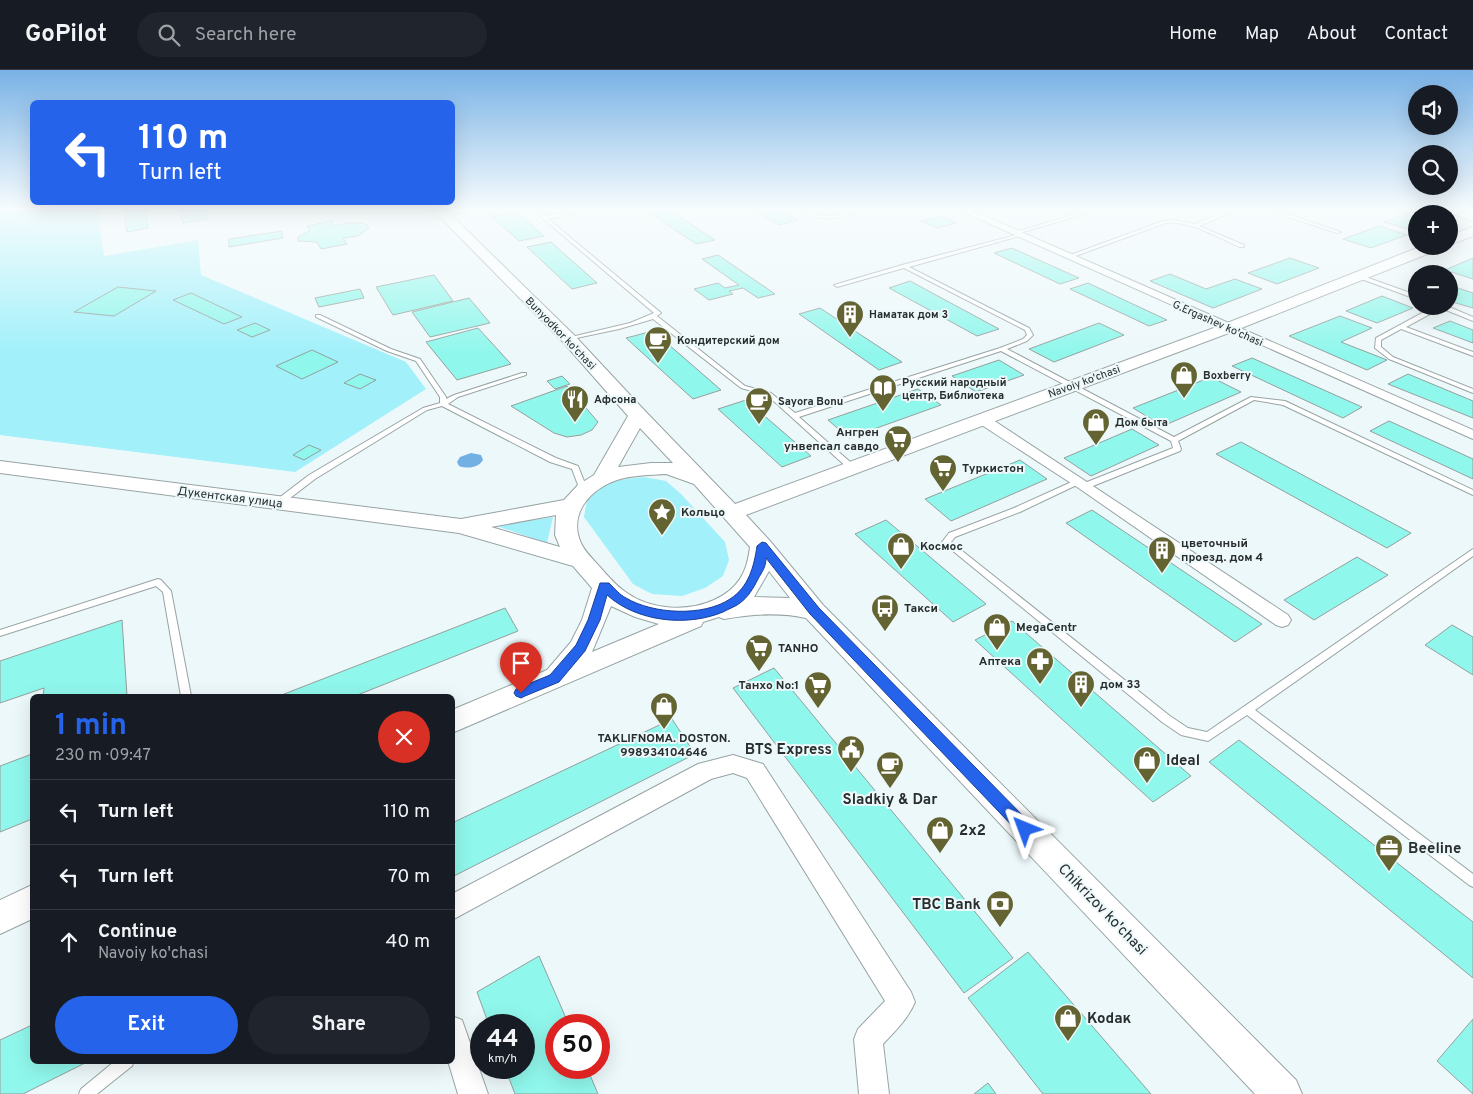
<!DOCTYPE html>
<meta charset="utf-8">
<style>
:root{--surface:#171b24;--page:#20242c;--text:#f1f3f6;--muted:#9ea1a6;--line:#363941;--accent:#2563eb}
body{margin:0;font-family:Overpass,sans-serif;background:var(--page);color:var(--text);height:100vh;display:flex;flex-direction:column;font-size:19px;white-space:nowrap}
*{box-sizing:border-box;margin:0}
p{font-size:16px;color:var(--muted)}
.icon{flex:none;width:28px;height:28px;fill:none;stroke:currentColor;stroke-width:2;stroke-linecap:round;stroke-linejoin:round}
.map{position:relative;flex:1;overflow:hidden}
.side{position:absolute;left:30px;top:624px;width:425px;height:370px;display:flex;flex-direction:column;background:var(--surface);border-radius:8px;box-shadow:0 5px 20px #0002}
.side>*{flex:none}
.guide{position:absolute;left:30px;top:30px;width:425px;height:105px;border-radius:8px;box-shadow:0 5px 20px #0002;background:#2563eb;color:#fff;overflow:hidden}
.fabs{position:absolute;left:1408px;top:15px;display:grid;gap:10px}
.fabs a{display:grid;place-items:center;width:50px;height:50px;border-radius:50%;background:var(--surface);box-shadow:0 5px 20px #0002;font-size:25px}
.speed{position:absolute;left:470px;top:944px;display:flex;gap:10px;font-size:25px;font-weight:700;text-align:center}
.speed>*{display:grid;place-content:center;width:65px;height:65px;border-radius:50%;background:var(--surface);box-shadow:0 5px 20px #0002;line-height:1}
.speed small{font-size:12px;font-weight:400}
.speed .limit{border:8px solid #d22;background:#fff;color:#111}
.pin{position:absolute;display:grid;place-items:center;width:42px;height:42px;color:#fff;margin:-51px -21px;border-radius:50% 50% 50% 0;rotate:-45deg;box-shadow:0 0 5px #0007}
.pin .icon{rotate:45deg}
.me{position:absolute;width:55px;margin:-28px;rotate:316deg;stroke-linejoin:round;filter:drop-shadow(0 0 4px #0008)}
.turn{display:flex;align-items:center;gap:18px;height:105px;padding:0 25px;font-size:22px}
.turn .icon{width:65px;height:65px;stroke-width:2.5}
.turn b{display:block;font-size:35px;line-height:42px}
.round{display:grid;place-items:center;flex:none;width:52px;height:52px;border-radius:26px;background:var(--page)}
.headline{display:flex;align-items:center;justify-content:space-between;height:85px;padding:0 25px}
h1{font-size:30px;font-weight:700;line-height:38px;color:var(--accent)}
.button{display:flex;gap:10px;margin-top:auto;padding:10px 25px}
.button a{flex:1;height:58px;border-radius:30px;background:var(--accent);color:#fff;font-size:20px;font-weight:700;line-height:58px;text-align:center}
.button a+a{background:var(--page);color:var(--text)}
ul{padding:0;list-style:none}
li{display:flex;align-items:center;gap:15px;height:65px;padding:0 25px;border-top:1px solid var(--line)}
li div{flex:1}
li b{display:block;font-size:19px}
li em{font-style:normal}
header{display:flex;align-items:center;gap:30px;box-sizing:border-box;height:70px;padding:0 25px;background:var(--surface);border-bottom:1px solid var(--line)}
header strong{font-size:24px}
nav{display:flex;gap:28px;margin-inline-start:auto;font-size:18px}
.search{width:350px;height:45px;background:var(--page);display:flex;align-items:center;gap:12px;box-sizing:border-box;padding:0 18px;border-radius:28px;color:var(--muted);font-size:19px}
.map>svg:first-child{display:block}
</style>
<header>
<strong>GoPilot</strong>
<div class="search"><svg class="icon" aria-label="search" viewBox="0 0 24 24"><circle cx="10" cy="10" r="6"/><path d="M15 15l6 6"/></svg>Search here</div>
<nav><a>Home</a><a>Map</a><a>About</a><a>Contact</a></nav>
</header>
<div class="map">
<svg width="1473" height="1024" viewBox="0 0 1473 1024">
<rect width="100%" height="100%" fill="#edf8fa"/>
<path fill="#a1f0fa" d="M0,140H98L104,186L198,170L201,205L406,292L426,319L295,402L0,365Z
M644,407L666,411L681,424L725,472L729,490L723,506L705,518L682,526L652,524L633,514L584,447C585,442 586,432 589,428C601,411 625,409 644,407Z
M553,447L547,473L497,456Z"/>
<path fill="#72b0e3" d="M471,383L481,385L483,390C478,398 468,399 459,396L457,392L460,387Z"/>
<path fill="#90f7ec" stroke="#949f9d" d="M0,140H30L23,144H0Z
M124,140H145L148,158L127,162Z
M179,140H204L207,149L183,153Z
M646,140H669L715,170L696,174Z
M753,140H779L798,150L779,155Z
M1396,140H1424L1436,144H1416V159L1412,160L1384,152L1407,144Z
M516,141L544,166L519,171L491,146Z
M941,146L956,153L937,158L921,151Z
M331,151L334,156L348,153H361L366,154L369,158L358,166L343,168L347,174L321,179L317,172L298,171V167L310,161L307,156Z
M1379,156L1407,165L1371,178L1343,169Z
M282,161L283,168L229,177V169Z
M551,172L597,213L572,219L527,177Z
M1012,178L1079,208L1060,214L994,183Z
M718,185L775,224L758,228L743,218L729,221L733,224L709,230L694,219L718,213L725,218L739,215L702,189Z
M1290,188L1319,198L1277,214L1248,203Z
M1473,188V209L1445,200Z
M1170,204L1206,219L1235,209L1262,219L1213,238L1150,211Z
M434,205L453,231L393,245L376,217Z
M910,211L999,259L977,266L889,218Z
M1088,213L1167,250L1149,256L1070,219Z
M1449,215L1473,223V238L1449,231Z
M118,217L156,221L114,246L74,242Z
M360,219L364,228L319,237L315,228Z
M191,223L242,247L224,254L173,230Z
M1382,226L1413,238L1377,253L1346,241Z
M469,228L490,253L430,267L412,242Z
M820,238L902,292L879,300L799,244Z
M1340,246L1372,258L1341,272L1387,290L1367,300L1289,266Z
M1450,251L1473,260V273L1433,258Z
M255,253L270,260L252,267L237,260Z
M1099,253L1124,265L1054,292L1029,279Z
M478,258L511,294L457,310L426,272Z
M653,261L721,320L693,329L626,268Z
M312,280L338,292L302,309L276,296Z
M1252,288L1362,337L1343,348L1232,296Z
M999,290L1024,305L976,322L952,306Z
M360,304L376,310L360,319L344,313Z
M1408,304L1473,331V348L1388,314Z
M562,306L570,314L555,319L547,311Z
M1211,307L1241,322L1163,356L1133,338Z
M567,316L598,352L592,360L581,365L567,367L554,363L511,336Z
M918,319L941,335L849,368L828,350Z
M746,330L811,386L782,397L718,339Z
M1389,351L1473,389V409L1370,361Z
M1132,359L1159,375L1091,406L1064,388Z
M1241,372L1411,463L1387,478L1216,384Z
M309,375L321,380L304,390L293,385Z
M1020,390L1047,409L951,451L925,429Z
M1092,440L1262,554L1235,572L1066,453Z
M886,450L986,534L953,552L855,464Z
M1357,487L1388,505L1314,550L1284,530Z
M505,538L518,561L355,626H279Z
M122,550L127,626H43L44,618L0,633V591Z
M1012,551L1191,706L1153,732L975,570Z
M1452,555L1473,567V605L1425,575Z
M774,598L1013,888L964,923L733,618Z
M672,649L695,684L452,807V753Z
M1239,670L1473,852V908L1209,692Z
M32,684V749L0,762V696Z
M1028,882L1151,1024H1043L968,928Z
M539,886L569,955H556V998H587L598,1024H515L505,998H524V955H489L477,922Z
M1473,949V1024L1437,991Z
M32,955V991H89L23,1024H0V970Z
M988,1013L996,1024H974Z"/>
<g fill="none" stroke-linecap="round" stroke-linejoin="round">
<g stroke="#98a3a4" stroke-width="2">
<path id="lane" d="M533,140H538L545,146L576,140H586L548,149L660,242L661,243L657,246L745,316L771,323L795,343L1000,278L1023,269L1027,265L1025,260L904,198L837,217L834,215L902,195L1020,164V166L909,197L1029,258L1033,265L1027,271L1007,279L1174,367L1251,327L1285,331L1473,420V425L1283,335L1254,330L1178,371L1181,379L1180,381L1088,418H1082L1081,416L1082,414L1173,378L1171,371L1001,281L799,347L857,398L856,400H850L767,325L741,318L653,249L619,259L567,270V268L630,253L654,243Z
M799,140C809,140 817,146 827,146C839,146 851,140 863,140C842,149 819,153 799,140Z
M1090,140H1098L1016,164L1012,163Z
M1230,140H1237L1199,156L1244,175V177H1240C1218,168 1191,150 1166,153L1070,188L1065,187L1163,151L1173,150L1195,154Z
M1267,140H1275L1341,162L1337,163Z
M1356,205H1360L1416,225V229L1356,207Z
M1435,236H1447L1473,247V251L1441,238L1406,257L1473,282V286L1401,259L1381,270V277L1393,287L1473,319V323L1389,289L1375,278L1376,268Z
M316,245H320L391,279L420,289L446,327V329L454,325L522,303H526V305L458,327L448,334L556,388L578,396L588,421L584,423H581L572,399L550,392L442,336L427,340L315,409L281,435H275L274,433L275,431L309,405L423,338L440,333V327L416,291L387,281L316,247Z
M1076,410H1082L1083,412L1020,442L955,467L951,472L1170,646L1188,658L1207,662L1473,479V486L1255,640L1473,804V817L1469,815L1247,645L1208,671L1181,665L1162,652L942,472L949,463L1014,438Z
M158,509L161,510L171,521L191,626H181L163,522L156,516L0,566V560Z
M115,991H134L132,996L97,1024H79L81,1019Z"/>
</g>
<g stroke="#98a3a4" stroke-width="2">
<path id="street" d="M448,140H468L443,147L438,144Z
M959,140H971L1473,360V369Z
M1443,140H1457L1473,145V151Z
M982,345L987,346L1288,545L1291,550L1288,555L1282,557L1276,555L1080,419L977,352L975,349Z
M733,685L763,694L911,922L915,932C908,949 895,961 883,974L889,1024H859L854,969L858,959L885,931L747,708L733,703L711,709L452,850V824L698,694Z
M452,946L462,950L488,1024H458L448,991H452Z"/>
</g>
<g stroke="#98a3a4" stroke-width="2">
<path id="secondary" d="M433,140H446L575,266L645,341L735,434L1222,255L1422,176H1442L1440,179L1234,261L746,445L770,471L823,535L1296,1010L1302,1024H1255L806,548C778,542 752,544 724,549L719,547L703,552L701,556L452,663V640L547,600L571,572L582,550L592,518L573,496L459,463L0,403V391L461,449L564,430L578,415L594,405L628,346L563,272ZM640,358L673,393H651L618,397ZM666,404L694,414L750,477C747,503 738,519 714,530C688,542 651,540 627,523C616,516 608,506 600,497C593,489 585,482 581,473C568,444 590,419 617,410C633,405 650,405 666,404ZM556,445L555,465L560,477L491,457ZM769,501L790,528L754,527ZM611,536L635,547L659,554L592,582Z
M1473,157V166L1449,175V166Z
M32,815V849L0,864V830Z"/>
</g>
<use href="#lane" fill="#fff" fill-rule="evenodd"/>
<use href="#street" fill="#fff" fill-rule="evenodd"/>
<use href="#secondary" fill="#fff" fill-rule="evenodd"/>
</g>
<linearGradient id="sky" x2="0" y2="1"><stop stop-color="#79b2e6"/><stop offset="0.49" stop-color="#f7fcfd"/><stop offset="1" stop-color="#f7fcfd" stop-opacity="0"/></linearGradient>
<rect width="1473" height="284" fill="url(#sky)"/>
<path fill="#2563eb" stroke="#184099" d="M762,472L766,473L819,538L1031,754L1033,759L1031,764L1025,766L1020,764L810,544L766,488C766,497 762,502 758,509C753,519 748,527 740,533C735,537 728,539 723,542C687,557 637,552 607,525L600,550L585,581L559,612L525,626L521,628L516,626L514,623L516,619L550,605L576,575L588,550L600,513H609C614,518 620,525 626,528C653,544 703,547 730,529C749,517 754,496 757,476Z"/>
<defs>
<g id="building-pin" transform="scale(1.4375)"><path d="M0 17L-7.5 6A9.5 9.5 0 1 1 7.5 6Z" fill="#636431" stroke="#edf8fa"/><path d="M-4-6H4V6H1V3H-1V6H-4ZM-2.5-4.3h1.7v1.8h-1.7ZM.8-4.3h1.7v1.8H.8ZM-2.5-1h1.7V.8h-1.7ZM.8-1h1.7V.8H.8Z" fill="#fff"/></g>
<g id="cafe-pin" transform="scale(1.4375)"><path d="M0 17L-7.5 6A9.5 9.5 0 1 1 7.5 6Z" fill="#636431" stroke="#edf8fa"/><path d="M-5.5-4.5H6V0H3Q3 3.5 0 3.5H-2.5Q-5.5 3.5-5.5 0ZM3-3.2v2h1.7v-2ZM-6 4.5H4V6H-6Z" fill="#fff"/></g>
<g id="shop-pin" transform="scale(1.4375)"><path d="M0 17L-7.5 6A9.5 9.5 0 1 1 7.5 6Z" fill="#636431" stroke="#edf8fa"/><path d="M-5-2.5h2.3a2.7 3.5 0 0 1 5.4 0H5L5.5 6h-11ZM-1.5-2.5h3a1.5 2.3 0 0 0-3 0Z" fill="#fff"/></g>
<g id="library-pin" transform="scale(1.4375)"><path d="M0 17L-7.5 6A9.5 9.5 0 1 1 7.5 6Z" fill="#636431" stroke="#edf8fa"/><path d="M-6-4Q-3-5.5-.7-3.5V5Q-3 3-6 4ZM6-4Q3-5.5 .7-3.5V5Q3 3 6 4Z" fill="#fff"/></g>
<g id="restaurant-pin" transform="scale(1.4375)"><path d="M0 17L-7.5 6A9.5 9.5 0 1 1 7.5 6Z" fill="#636431" stroke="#edf8fa"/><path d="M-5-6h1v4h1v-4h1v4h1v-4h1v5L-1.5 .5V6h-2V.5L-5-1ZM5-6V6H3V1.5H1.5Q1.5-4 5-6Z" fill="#fff"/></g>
<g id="supermarket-pin" transform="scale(1.4375)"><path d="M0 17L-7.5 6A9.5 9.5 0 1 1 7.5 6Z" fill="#636431" stroke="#edf8fa"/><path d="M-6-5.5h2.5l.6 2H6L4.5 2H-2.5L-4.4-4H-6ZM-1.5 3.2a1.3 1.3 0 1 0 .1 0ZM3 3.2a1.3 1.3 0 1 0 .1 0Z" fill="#fff"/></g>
<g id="sight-pin" transform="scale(1.4375)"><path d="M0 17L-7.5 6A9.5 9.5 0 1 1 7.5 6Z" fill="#636431" stroke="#edf8fa"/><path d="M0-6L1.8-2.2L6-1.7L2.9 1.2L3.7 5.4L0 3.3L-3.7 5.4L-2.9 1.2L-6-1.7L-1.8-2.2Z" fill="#fff"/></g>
<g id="bus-pin" transform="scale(1.4375)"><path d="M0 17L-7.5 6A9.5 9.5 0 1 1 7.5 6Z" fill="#636431" stroke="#edf8fa"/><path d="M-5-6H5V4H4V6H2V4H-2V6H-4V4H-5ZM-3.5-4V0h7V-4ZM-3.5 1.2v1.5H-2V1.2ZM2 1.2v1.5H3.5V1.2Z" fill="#fff"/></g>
<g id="pharmacy-pin" transform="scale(1.4375)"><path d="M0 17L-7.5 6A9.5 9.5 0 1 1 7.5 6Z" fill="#636431" stroke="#edf8fa"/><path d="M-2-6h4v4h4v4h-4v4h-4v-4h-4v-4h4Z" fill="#fff"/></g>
<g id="civic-pin" transform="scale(1.4375)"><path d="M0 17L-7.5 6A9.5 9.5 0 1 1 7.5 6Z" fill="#636431" stroke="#edf8fa"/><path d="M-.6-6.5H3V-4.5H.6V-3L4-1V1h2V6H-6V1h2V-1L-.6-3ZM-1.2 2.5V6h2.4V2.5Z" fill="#fff"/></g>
<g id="office-pin" transform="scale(1.4375)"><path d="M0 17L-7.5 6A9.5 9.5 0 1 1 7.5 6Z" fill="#636431" stroke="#edf8fa"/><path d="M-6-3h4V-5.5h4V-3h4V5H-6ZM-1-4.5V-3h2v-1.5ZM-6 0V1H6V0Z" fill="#fff"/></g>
<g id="bank-pin" transform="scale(1.4375)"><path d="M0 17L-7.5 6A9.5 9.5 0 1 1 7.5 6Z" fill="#636431" stroke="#edf8fa"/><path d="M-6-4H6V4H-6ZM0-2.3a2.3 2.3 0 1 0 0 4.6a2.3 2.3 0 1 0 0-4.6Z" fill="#fff"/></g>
</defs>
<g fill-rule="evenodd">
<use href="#building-pin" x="850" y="244"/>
<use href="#cafe-pin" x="658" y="270"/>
<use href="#shop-pin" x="1184" y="305"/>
<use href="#library-pin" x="883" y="318"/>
<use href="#restaurant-pin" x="575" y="329"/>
<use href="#cafe-pin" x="759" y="331"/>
<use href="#shop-pin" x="1096" y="352"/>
<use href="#supermarket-pin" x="898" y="369"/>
<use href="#supermarket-pin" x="943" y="398"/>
<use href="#sight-pin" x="662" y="442"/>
<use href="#shop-pin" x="901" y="476"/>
<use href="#building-pin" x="1162" y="480"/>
<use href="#bus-pin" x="885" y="538"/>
<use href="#shop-pin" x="997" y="557"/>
<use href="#supermarket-pin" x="759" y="578"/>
<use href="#pharmacy-pin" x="1040" y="591"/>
<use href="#building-pin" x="1081" y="614"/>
<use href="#supermarket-pin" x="818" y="615"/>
<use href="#shop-pin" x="664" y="636"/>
<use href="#civic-pin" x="851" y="679"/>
<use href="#shop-pin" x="1147" y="690"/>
<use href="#cafe-pin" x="890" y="695"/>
<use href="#shop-pin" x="940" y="760"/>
<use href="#office-pin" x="1389" y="778"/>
<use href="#bank-pin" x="1000" y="834"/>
<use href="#shop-pin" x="1068" y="948"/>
</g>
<g text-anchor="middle" stroke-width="4" stroke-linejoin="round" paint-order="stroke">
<g font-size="11" font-weight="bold" fill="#282d2d" stroke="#edf8fa" text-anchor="start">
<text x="869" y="248">Наматак дом 3</text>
<text x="677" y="274">Кондитерский дом</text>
<text x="1203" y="309">Boxberry</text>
<text x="902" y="316">Русский народный<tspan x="902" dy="13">центр, Библиотека</tspan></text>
<text x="594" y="333">Афсона</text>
<text x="778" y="335">Sayora Bonu</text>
<text x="1115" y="356">Дом быта</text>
</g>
<g font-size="11" fill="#282d2d" stroke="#edf8fa">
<text transform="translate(1218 253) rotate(24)" y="4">G.Ergashev ko'chasi</text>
<text transform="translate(561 263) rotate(46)" y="4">Bunyodkor ko'chasi</text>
<text transform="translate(1084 311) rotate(-20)" y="4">Navoiy ko'chasi</text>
</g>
<g font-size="12" font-weight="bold" fill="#282d2d" stroke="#edf8fa" text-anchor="start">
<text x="879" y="366" text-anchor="end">Ангрен<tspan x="879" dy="14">унвепсал савдо</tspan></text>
<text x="962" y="402">Туркистон</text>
<text x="681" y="446">Кольцо</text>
<text x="1181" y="477">цветочный<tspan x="1181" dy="14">проезд. дом 4</tspan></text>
<text x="920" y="480">Космос</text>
<text x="904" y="542">Такси</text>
<text x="1016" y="561">MegaCentr</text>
<text x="778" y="582">TANHO</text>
<text x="1021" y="595" text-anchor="end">Аптека</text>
<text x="1100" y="618">дом 33</text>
<text x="799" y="619" text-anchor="end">Танхо No:1</text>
<text x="664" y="672" text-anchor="middle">TAKLIFNOMA. DOSTON.<tspan x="664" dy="14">998934104646</tspan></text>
</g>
<g font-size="12" fill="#282d2d" stroke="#edf8fa">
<text transform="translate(230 427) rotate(7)" y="4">Дукентская улица</text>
</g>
<g font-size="15" font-weight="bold" fill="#282d2d" stroke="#edf8fa" text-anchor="start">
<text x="832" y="684" text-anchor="end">BTS Express</text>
<text x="1166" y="695">Ideal</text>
<text x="890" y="734" text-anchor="middle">Sladkiy &amp; Dar</text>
<text x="959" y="765">2х2</text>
<text x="1408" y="783">Beeline</text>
<text x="981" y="839" text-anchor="end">TBC Bank</text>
<text x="1087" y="953">Kodaк</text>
</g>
<g font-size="15" fill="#282d2d" stroke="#edf8fa">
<text transform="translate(1103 839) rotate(46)" y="5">Chikrizov ko'chasi</text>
</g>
</g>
</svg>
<div class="fabs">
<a><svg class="icon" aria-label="sound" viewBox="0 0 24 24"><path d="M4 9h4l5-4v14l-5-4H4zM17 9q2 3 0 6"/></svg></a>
<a><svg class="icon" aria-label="search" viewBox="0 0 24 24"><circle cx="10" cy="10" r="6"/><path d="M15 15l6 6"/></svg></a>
<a>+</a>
<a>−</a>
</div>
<div class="speed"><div>44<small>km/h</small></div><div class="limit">50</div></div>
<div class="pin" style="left:521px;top:623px;background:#d93025"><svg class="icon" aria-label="arrive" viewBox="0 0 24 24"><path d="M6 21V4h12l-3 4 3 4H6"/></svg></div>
<svg class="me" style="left:1025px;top:759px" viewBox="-20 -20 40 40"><path d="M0-17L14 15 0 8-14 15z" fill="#2563eb" stroke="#fff" stroke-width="4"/></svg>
<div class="guide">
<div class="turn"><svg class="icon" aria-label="left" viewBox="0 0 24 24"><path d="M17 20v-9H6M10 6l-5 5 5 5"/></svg><div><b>110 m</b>Turn left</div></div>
</div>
<section class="side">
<div class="headline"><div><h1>1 min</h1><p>230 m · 09:47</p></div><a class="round" style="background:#d93025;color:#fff"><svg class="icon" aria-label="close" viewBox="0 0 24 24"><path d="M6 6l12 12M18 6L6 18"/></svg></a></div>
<ul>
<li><svg class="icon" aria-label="left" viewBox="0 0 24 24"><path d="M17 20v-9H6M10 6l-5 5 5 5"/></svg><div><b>Turn left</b></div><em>110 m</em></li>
<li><svg class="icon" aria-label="left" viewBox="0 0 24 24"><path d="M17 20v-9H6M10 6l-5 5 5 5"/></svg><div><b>Turn left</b></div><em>70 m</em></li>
<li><svg class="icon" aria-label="ahead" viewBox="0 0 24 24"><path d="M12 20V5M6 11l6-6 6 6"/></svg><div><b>Continue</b><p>Navoiy ko'chasi</p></div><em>40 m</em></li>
</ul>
<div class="button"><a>Exit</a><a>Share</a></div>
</section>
</div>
